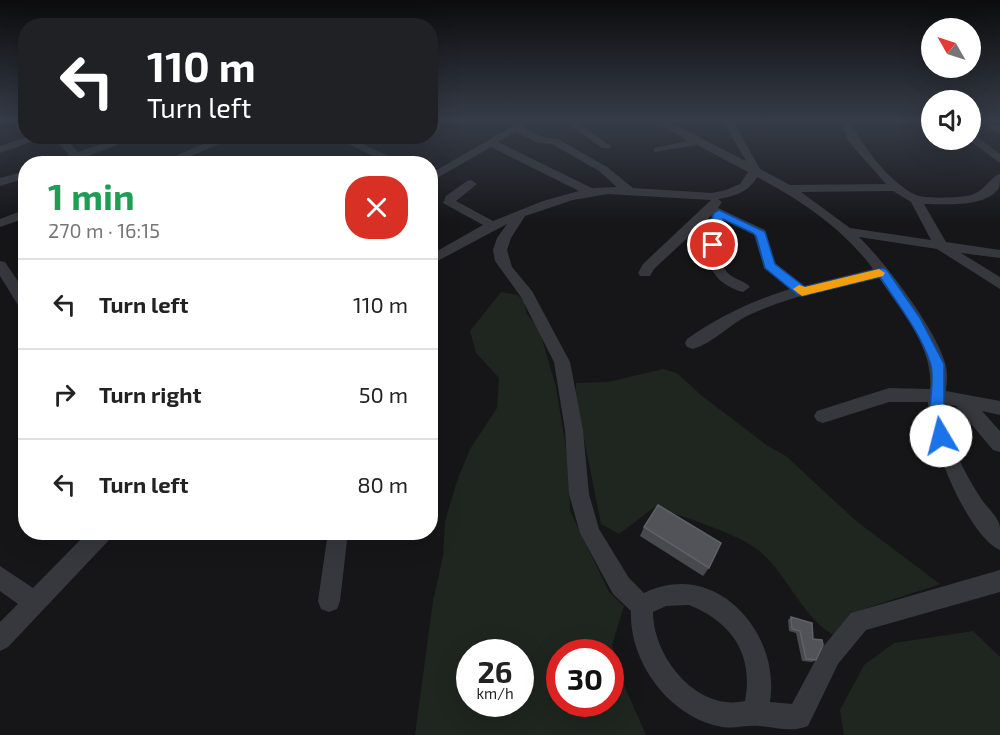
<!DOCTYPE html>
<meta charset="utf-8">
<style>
:root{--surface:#fff;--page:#f2f2f2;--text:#222;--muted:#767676;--line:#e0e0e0}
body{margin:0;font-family:"Exo 2",sans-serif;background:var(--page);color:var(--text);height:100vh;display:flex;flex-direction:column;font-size:22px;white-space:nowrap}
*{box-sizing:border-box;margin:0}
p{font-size:20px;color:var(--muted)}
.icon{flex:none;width:33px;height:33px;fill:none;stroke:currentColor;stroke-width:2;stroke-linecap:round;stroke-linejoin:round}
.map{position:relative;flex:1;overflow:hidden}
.panel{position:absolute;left:18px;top:156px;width:420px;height:384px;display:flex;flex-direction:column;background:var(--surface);border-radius:24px;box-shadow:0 6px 24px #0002}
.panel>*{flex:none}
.guide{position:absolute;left:18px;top:18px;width:420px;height:126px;border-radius:24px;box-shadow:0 6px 24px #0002;background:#202124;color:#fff;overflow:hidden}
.needle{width:39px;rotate:309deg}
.buttons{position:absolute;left:921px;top:18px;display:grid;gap:12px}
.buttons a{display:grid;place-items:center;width:60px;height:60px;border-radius:50%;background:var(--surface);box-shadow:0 6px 24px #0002;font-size:30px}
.speed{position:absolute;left:456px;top:639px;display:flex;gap:12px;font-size:30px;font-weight:700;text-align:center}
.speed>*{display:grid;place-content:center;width:78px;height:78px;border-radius:50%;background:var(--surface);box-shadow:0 6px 24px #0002;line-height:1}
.speed small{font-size:15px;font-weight:400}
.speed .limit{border:9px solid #d22;background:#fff;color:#111}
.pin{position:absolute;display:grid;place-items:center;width:51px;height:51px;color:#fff;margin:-26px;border:3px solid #fff;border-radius:50%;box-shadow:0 2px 6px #0007}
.me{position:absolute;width:66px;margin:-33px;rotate:352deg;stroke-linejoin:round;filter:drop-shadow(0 0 4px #0008)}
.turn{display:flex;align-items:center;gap:21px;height:126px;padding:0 30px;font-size:27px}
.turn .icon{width:78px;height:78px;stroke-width:2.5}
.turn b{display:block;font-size:42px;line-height:51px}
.round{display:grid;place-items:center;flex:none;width:63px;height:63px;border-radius:24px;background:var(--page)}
.summary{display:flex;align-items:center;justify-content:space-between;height:102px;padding:0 30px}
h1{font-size:36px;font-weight:700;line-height:45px;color:#1e9e55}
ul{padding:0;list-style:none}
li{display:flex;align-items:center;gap:18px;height:90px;padding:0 30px;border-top:2px solid var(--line)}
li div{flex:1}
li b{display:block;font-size:22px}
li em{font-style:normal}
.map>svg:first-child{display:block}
</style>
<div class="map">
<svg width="1000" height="735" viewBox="0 0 1000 735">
<rect width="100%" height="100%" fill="#161618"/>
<path fill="#1e261f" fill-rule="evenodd" d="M501,292L518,295L524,302L527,314L539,329L556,387L569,467L570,511L609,592L624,606L612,645L624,685L646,735H415L433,601L443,556L445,521L457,481L470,449L497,408L499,378L476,353L470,331ZM470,652H520V704H470ZM560,652H610V704H560Z
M663,369L677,373L702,396L768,446L786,456L855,520L940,584L867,608L834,635C801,618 786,569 754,547C730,531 683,517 655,507L619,534L601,524L576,398V383L608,382Z
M973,631L1000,657V735H844L840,710L864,665L894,643Z"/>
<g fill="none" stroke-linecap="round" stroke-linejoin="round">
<path fill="#37383d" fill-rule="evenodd" d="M521,121L528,123L523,127L542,137L558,139L607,167L633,188L712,193L726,190L740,184L748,172L697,145L654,152V148L688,141L655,121H667L746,161L723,121H733L760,169L790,185L886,184L849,142L840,121H850C862,146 890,183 916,195C926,199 960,198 971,195C985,191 990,177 1000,174C1000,178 1000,184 999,188C986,208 944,204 924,204L946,242L1000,250V258L961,253L1000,277V289L937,249L859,237C884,261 936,329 945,363C948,372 947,381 946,391L1000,401V415L982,411L1000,431V452L993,450L956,406L946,404C945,438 964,472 982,500C987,507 999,518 1000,527C1000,534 1000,543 1000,550C968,537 927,436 928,402H889L823,423L817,421L814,416L817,411L889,388L930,389C934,347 901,311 879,278C834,287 790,296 749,315C730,324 713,343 693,349L687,347L685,343L687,339C720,316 752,301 790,289L764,268L754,235L724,220C720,236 715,263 730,275C737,280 745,281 750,287L743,292C703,281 703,249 712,215L654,269L650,276H640L638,273L643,264L711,200L608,194L573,200L525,216L511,238L507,250L512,267L532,291L570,362L583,430L589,494L599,529L629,578L644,593C715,558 781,632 770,702L792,704L822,648L851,613L1000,570V592L866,630L838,664L808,726C791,733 776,727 759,726C744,725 732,730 718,726C668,715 629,661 631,611L613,594L580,533L569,494L565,430L554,362L521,297L495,261L493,250L497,238L507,224L430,265V255L483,225L443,203L446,196L467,181L471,180L477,184L456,201L493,221L543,201L579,191L491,147L430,182V174ZM516,132L536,142L552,144L599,171L617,187L592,188L498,142ZM757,177C801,200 844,229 873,269L804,286L775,263L765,230L718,208L722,202L718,199C735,196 749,192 757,177ZM893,191L911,202L931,240L850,228L801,192ZM689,605C732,622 754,655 745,701C697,712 653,657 653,612L666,606Z
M564,121H575L611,146L610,148H602Z
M975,121H987L1000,127V134Z
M970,132L1000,154V163L969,140Z
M30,136H47L0,153V146Z
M52,136H63L78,152L124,136H141L83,158L88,164H76L74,161L50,164L69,155Z
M222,136H238L172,164H156Z
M359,136H372L362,144L389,156V160L384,164H371L377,158L349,144Z
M26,171V178L0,186V178Z
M26,209V218L0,227V219Z
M0,261L5,262L26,293V311L21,310L0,276Z
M88,532H113L110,539L8,647L0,651V622L18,604L0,591V566L33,588Z
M328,532H348L340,601L337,609L329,612L321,609L318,601Z"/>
</g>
<path fill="#47494d" d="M644,527L709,568L703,576L640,536Z
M791,617L813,639L816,660L812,662L802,661L796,633L789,631L788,620Z"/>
<path fill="#525359" stroke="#5f6168" stroke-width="1.5" d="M658,505L721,543L709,568L644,527Z
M791,617L812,623L813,639L822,640L823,645L816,660L806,659L800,631L792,629Z"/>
<linearGradient id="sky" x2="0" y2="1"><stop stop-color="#0c0c0d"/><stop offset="0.54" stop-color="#363c48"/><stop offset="1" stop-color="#363c48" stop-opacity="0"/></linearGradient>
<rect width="1000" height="223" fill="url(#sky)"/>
<path fill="#1a73e8" stroke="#114b97" stroke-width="1.5" d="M719,210L765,232L775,264L805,287L883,268L887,270L920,318L944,364V416L948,436L946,441L941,443L935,441C923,416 937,383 930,362C920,332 897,303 880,277L802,296L798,295L765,268L756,236L753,233L723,219L718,235L719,245L713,248L709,247L707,235L714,213Z"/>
<path fill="#f59e0b" d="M879,269L885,273L883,276L802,296L793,289L799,285L805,287Z"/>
</svg>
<div class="buttons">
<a><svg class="needle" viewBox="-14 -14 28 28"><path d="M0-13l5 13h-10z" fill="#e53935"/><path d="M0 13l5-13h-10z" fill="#767676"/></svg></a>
<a><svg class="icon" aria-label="sound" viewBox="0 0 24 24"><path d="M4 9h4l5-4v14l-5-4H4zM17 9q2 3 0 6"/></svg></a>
</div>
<div class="speed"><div>26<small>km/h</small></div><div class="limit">30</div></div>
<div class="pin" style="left:713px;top:245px;background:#d93025"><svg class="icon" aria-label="arrive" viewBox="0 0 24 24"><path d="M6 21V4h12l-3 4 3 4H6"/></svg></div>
<svg class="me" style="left:941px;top:436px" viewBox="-20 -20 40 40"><circle r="19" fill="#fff"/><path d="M0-13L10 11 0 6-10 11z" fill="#1a73e8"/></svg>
<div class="guide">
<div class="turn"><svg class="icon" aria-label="left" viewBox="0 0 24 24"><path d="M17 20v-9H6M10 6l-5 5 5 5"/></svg><div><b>110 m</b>Turn left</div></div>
</div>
<section class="panel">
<div class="summary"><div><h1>1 min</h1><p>270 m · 16:15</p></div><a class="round" style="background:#d93025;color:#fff"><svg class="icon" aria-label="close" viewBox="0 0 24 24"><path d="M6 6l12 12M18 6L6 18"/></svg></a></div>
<ul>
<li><svg class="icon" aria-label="left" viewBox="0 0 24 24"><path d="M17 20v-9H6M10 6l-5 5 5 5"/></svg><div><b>Turn left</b></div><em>110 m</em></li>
<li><svg class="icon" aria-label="right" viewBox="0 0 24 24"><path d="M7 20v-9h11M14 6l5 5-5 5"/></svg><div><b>Turn right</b></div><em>50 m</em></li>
<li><svg class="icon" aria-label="left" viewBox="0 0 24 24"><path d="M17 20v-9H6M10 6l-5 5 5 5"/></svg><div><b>Turn left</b></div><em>80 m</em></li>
</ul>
</section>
</div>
